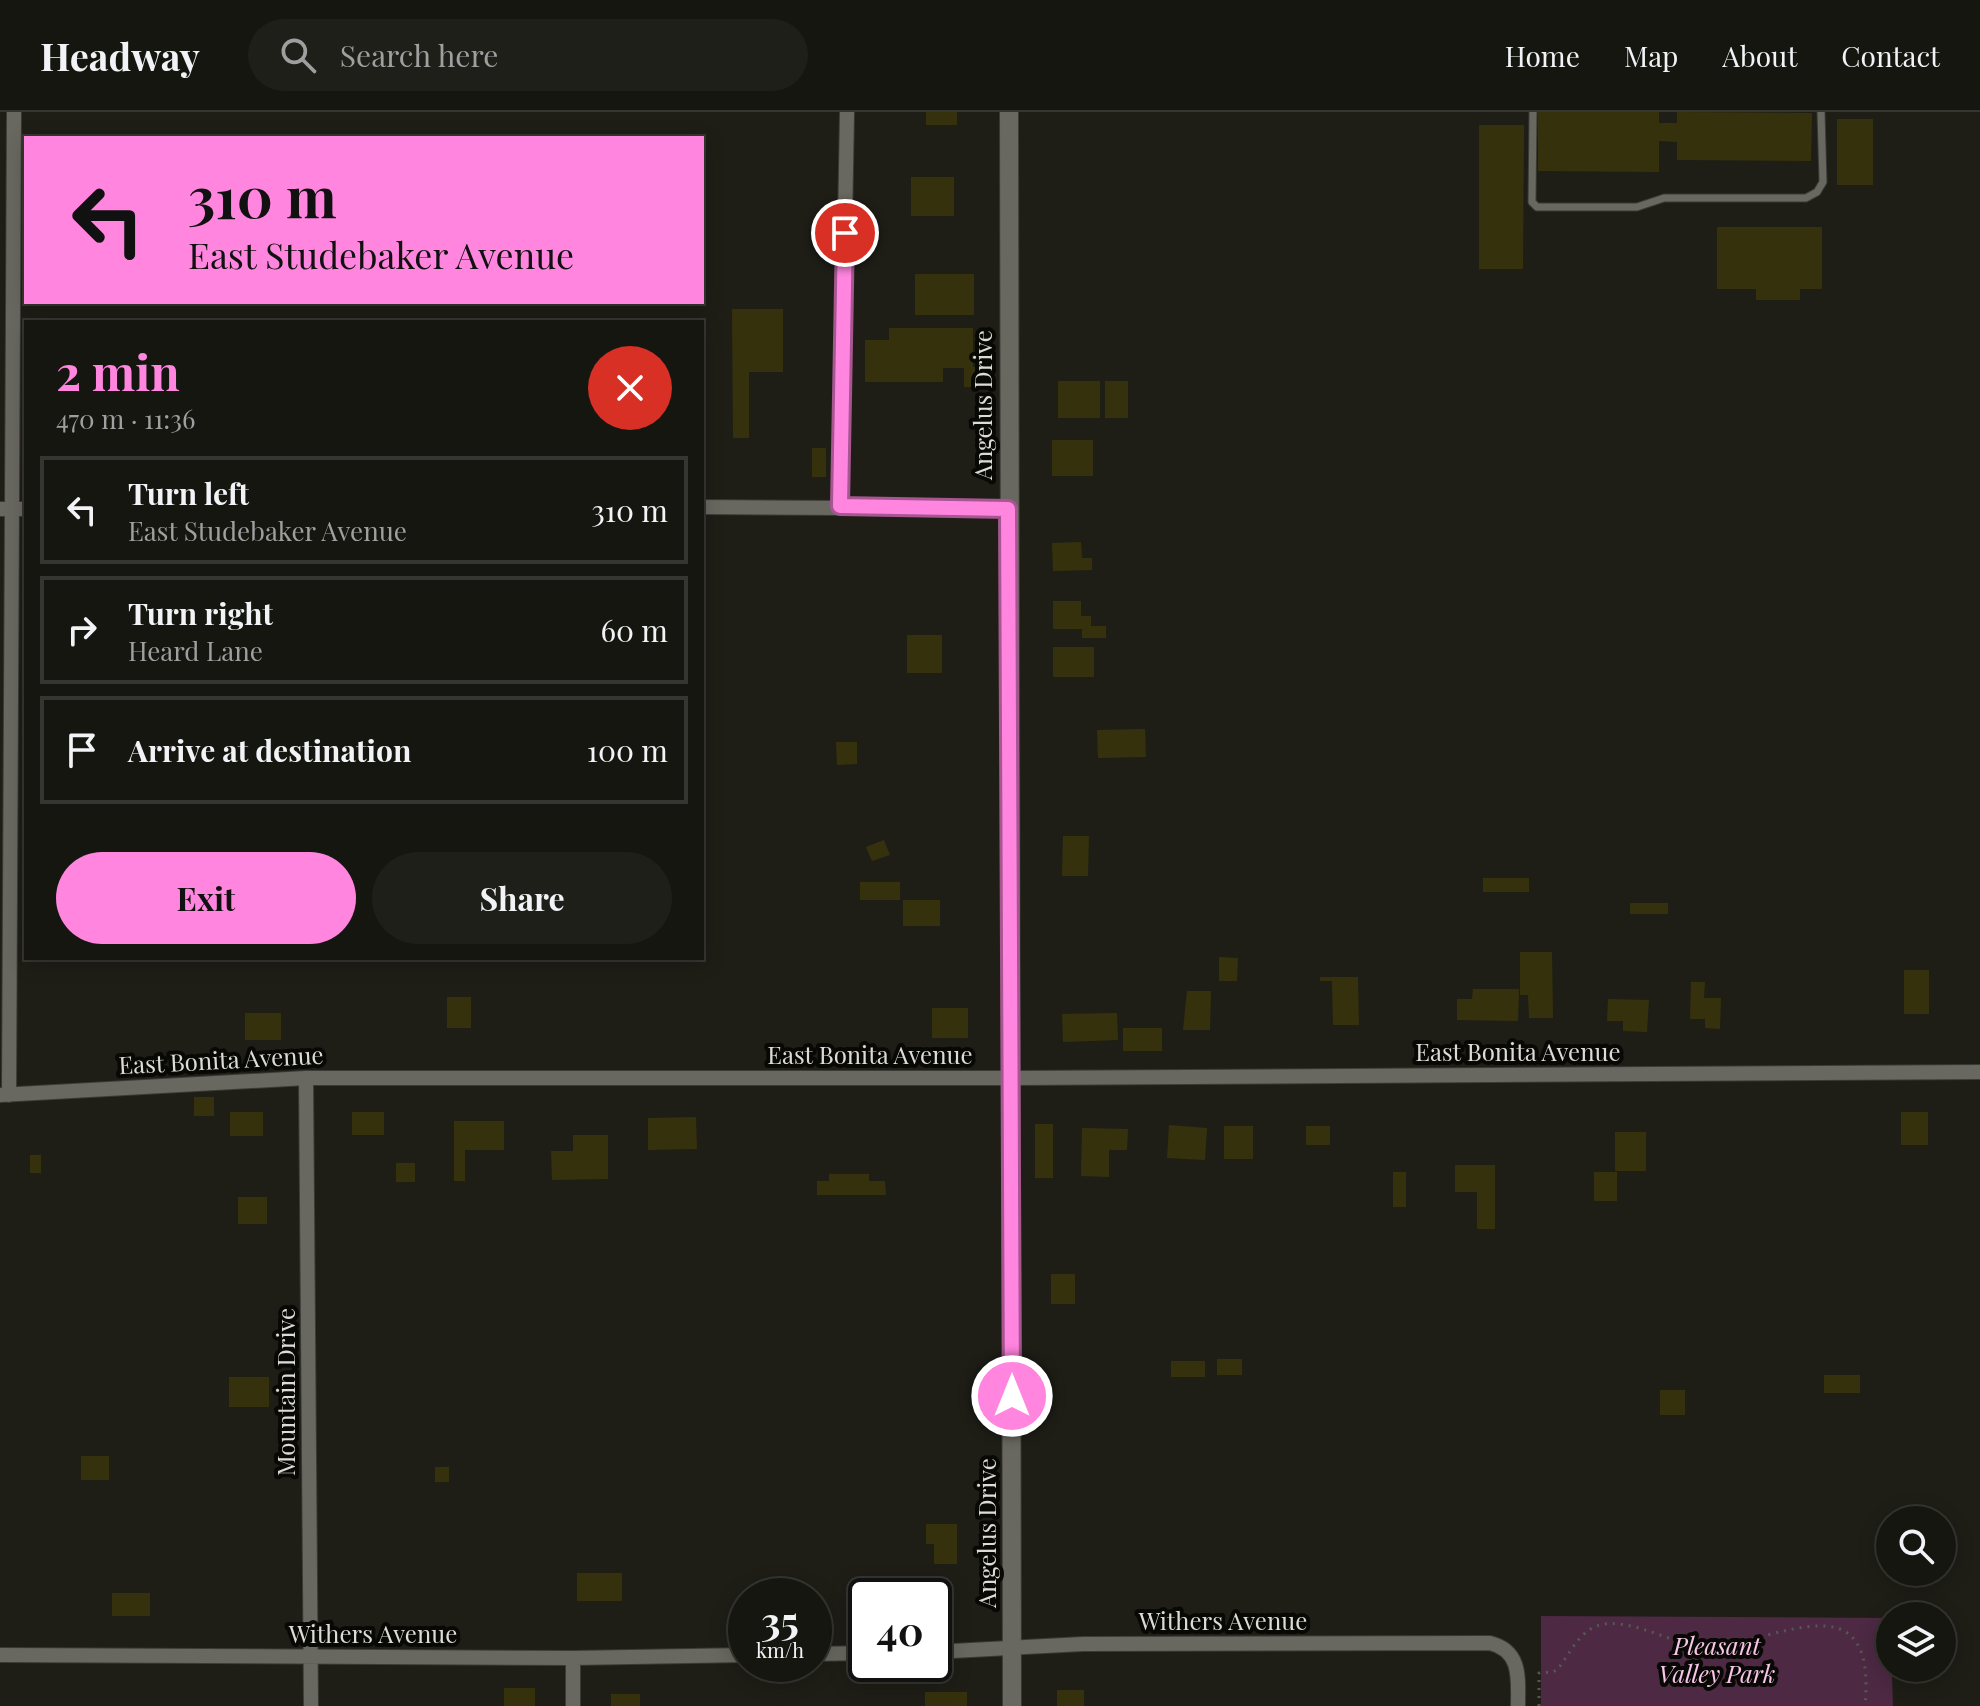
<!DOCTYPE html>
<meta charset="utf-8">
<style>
:root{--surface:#161611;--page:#1f1f1a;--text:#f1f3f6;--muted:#9e9f9f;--line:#353531;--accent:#ff85de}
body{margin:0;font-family:"Playfair Display",serif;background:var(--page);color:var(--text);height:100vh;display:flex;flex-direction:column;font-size:30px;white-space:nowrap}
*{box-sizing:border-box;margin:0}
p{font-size:26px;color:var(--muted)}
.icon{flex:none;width:44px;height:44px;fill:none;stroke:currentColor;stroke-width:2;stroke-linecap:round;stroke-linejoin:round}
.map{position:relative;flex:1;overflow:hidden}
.details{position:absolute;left:24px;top:208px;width:680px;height:640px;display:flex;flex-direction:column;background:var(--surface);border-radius:0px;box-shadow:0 4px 20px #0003,0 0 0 2px var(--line)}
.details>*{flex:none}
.hud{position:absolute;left:24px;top:24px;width:680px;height:168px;border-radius:0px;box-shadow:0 4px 20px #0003,0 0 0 2px var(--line);background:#ff85de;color:#111;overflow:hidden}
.tools{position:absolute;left:1876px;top:1394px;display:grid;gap:16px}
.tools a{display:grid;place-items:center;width:80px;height:80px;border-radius:50%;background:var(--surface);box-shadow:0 4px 20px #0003,0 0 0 2px var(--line);font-size:40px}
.speed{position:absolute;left:728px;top:1466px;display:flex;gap:16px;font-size:40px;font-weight:700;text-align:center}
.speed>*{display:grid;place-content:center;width:104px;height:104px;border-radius:50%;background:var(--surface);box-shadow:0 4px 20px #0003,0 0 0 2px var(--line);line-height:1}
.speed small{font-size:20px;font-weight:400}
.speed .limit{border:4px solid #111;border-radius:12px;background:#fff;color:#111}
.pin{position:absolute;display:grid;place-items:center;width:68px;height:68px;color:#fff;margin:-34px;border:4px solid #fff;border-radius:50%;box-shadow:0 2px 8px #0007}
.me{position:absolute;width:88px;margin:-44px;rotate:0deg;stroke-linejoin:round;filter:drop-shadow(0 0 6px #0008)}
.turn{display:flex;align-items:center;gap:28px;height:168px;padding:0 32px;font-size:36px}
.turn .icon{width:104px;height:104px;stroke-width:2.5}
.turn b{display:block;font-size:56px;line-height:68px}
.round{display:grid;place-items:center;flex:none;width:84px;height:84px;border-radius:42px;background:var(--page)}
.head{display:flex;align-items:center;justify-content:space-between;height:136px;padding:0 32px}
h1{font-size:48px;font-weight:700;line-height:60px;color:var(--accent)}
.button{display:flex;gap:16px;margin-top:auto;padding:16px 32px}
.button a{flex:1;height:92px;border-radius:48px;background:var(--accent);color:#111;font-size:32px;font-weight:700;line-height:92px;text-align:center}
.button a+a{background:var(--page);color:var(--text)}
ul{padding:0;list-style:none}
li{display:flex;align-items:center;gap:24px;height:108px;margin:0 16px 12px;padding:0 16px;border:4px solid var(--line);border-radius:0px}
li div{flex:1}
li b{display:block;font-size:30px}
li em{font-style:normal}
header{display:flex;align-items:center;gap:48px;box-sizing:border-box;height:112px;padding:0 40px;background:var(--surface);border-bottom:2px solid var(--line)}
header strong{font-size:38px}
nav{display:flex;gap:44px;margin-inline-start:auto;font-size:28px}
.search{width:560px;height:72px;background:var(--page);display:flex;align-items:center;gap:20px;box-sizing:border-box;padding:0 28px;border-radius:44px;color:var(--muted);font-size:30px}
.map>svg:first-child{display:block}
</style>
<header>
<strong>Headway</strong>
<div class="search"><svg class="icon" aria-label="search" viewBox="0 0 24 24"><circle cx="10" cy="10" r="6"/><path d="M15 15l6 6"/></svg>Search here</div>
<nav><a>Home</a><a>Map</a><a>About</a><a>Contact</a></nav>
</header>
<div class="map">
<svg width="1980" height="1594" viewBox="0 0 1980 1594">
<rect width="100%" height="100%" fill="#1e1e17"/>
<path fill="#4d2943" d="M1541,1504L1890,1506L1893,1594H1541Z"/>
<path fill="#36310d" d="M926,0H957V13H926Z
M1538,0H1659V11H1677V0L1812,1L1811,49L1677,48V30L1659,29V60L1538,59Z
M1837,7H1873V73H1837Z
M1479,13H1524L1523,157H1479Z
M911,65H954V104H911Z
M1717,115H1822V177H1800V188H1756V177H1717Z
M915,162H974V203H915Z
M732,197H783V260H749V326H733Z
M889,216H973V255H981V275H964V256H943V270H865V228H889Z
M1058,269H1100V306H1058Z
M1105,269H1128V306H1105Z
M1052,328H1093V364H1052Z
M812,336H826V365H812Z
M1081,430L1082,446H1092V458L1053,459L1052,431Z
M1053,489H1081V504H1091V514H1106V526H1082V517H1053Z
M907,523H942V561H907Z
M1053,535H1094V565H1053Z
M1145,617L1146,645L1098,646L1097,618Z
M836,630H857V652L837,653Z
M1063,724H1089L1088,764H1062Z
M884,728L890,743L872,749L866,735Z
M1483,766H1529V780H1483Z
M860,770H900V788H860Z
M903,788H940V814H903Z
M1630,791H1668V802H1630Z
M1520,840H1552L1553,906H1529L1528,883H1520Z
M1219,845L1238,846L1237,869H1219Z
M1904,858H1929V902H1904Z
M1320,865H1358L1359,913H1333L1332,869H1320Z
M1691,870H1705L1704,886H1721L1720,917L1705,916V907H1690Z
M1473,877H1519L1518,909L1457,908V887H1472Z
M1187,879H1211L1210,918H1183Z
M447,885H471V916H447Z
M1608,887L1649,888L1647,920L1623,919V909H1607Z
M932,896H968V926H932Z
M245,901H281V928H245Z
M1117,901L1118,928L1063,930L1062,902Z
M1123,916H1162V939H1123Z
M194,985H214V1004H194Z
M230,1000H263V1024H230Z
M352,1000H384V1023H352Z
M1901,1000H1928V1033H1901Z
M696,1005L697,1037L648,1038V1006Z
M454,1009H504V1038H465V1069H454Z
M1035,1012H1053V1066H1035Z
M1169,1013L1207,1016L1205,1048L1167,1046Z
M1224,1014H1253V1047H1224Z
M1306,1014H1330V1033H1306Z
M1082,1016L1128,1017L1127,1038H1109V1065L1081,1064Z
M1615,1020H1646V1059H1615Z
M573,1023H608V1067L552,1068L551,1039H573Z
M30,1043H41V1061H30Z
M396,1051H415V1070H396Z
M1455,1053H1495V1117H1477V1080H1455Z
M1393,1060H1406V1095H1393Z
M1594,1060H1617V1089H1594Z
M829,1062H869V1069H885L886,1083H817V1069H829Z
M238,1085H267V1112H238Z
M1051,1162H1075V1192H1051Z
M1217,1247H1242V1263H1217Z
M1171,1249H1205V1265H1171Z
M1824,1263H1860V1281H1824Z
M229,1265H269V1295H229Z
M1660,1278H1685V1303H1660Z
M81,1344H109V1368H81Z
M435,1355H449V1370H435Z
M926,1412H957V1452H934V1432H926Z
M577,1461H622V1489H577Z
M112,1481H150V1504H112Z
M504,1576H535V1594H504Z
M1057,1578H1084V1594H1057Z
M925,1580H967V1594H925Z
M611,1582H640V1594H611Z"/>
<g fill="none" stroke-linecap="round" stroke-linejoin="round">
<g stroke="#3b3b36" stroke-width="9">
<path id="service" d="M1533,0L1532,90L1537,95H1637L1664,86H1806L1817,80L1823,70L1821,0"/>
</g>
<g stroke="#3b3b36" stroke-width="16">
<path id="minor" d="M840,394L847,0
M702,395L1008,397
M0,397H26
M306,966L311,1594
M0,983L306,966H1011L1980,960
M9,983L14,0
M934,1540L1083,1532L1490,1531C1522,1539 1518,1567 1518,1594
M814,1542L866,1541
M0,1543L573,1546L746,1543
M573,1594V1546"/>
</g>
<g stroke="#3b3b36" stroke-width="20">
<path id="tertiary" d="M1009,0L1012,1594"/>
</g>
<path stroke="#585852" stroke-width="3" stroke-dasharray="2 6" stroke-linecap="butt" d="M1539,1594V1561L1553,1560L1558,1557C1567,1545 1576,1527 1589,1518C1612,1502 1649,1520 1672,1527C1684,1531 1696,1536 1708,1535C1781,1529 1877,1465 1865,1594"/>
<use href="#service" stroke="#696860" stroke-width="7"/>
<use href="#minor" stroke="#696860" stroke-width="14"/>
<use href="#tertiary" stroke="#696860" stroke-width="18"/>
</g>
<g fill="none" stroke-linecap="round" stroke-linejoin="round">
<g stroke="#a65690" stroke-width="20">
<path id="route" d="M845,121L840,394L1008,397L1012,1284"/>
</g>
<use href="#route" stroke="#ff85de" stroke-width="14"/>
</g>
<g text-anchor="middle" stroke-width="8" stroke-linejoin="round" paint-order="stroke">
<g font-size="24" fill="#dcdbd7" stroke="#080805">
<text transform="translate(984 293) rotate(-90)" y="8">Angelus Drive</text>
<text x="1518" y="949">East Bonita Avenue</text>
<text x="870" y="952">East Bonita Avenue</text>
<text transform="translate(221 949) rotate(-3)" y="8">East Bonita Avenue</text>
<text transform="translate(287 1280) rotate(-90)" y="8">Mountain Drive</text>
<text transform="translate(988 1421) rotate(-90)" y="8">Angelus Drive</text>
<text x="1223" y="1518">Withers Avenue</text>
<text x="373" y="1531">Withers Avenue</text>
</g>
<g font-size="24" font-style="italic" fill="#f8c6e8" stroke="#080805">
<text x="1717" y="1543">Pleasant<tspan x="1717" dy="28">Valley Park</tspan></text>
</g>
</g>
</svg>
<div class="tools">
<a><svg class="icon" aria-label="search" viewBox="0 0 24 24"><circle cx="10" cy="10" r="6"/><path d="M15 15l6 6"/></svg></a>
<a><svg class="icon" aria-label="layers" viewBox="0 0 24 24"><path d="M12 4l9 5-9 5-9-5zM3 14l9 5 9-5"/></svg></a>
</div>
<div class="speed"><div>35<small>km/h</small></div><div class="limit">40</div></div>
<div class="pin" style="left:845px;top:121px;background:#d93025"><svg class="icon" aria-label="arrive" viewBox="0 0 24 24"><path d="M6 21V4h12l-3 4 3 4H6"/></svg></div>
<svg class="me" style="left:1012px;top:1284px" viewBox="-20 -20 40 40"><circle r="17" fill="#ff85de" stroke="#fff" stroke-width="3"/><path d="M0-11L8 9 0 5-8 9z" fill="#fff"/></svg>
<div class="hud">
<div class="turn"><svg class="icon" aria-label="left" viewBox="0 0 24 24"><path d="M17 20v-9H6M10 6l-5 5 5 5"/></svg><div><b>310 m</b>East Studebaker Avenue</div></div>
</div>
<section class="details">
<div class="head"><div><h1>2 min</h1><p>470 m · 11:36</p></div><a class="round" style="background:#d93025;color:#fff"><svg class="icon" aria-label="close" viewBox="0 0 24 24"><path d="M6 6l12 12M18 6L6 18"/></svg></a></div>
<ul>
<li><svg class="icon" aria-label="left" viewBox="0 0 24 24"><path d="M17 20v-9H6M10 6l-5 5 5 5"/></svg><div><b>Turn left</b><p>East Studebaker Avenue</p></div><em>310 m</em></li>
<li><svg class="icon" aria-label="right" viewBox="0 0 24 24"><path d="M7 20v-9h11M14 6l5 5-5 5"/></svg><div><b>Turn right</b><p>Heard Lane</p></div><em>60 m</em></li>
<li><svg class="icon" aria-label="arrive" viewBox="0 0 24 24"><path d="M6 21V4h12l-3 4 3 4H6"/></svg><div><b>Arrive at destination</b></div><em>100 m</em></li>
</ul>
<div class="button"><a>Exit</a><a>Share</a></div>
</section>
</div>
